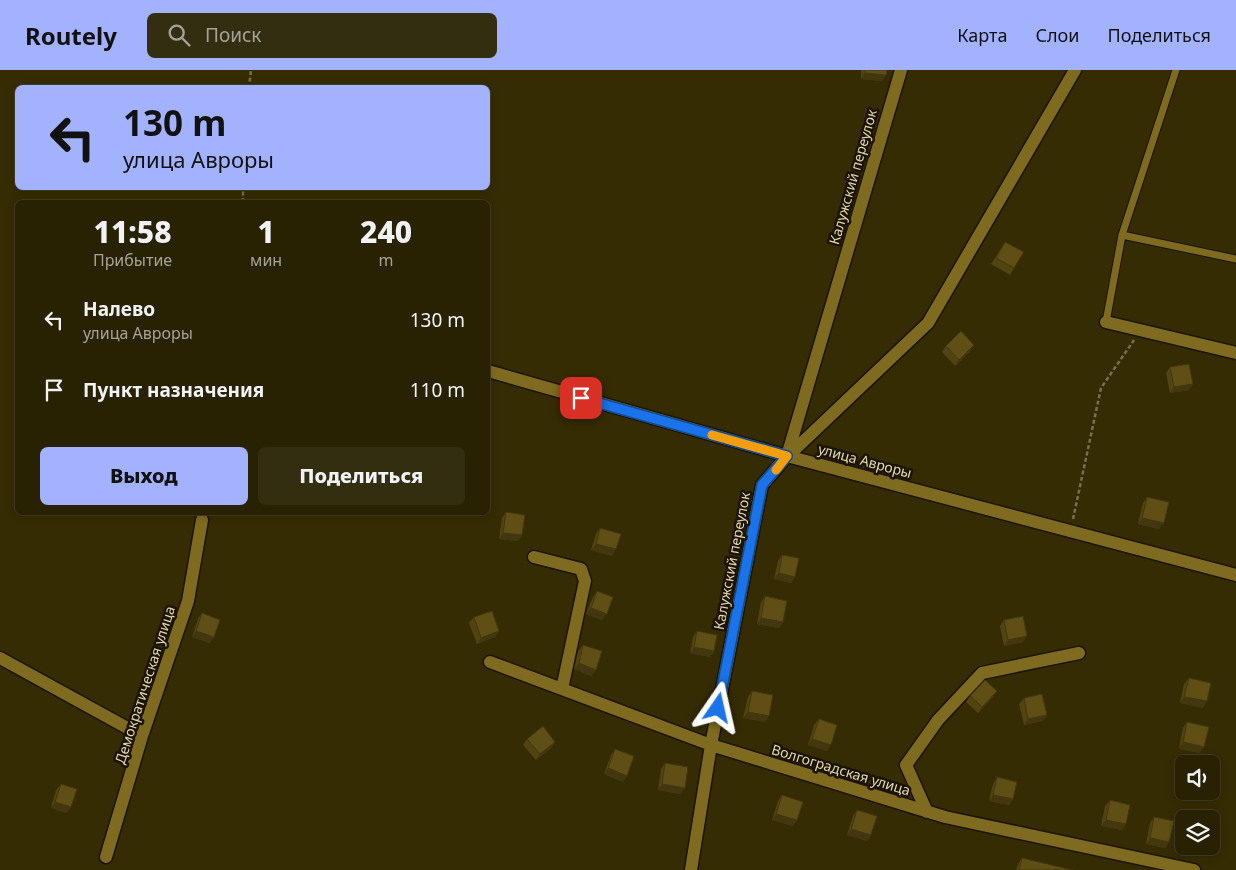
<!DOCTYPE html>
<html lang="ru">
<meta charset="utf-8">
<style>
:root{--surface:#282102;--page:#342e11;--text:#f1f3f6;--muted:#a5a399;--line:#443e24;--accent:#a2b2fd}
body{margin:0;font-family:"Noto Sans",sans-serif;background:var(--page);color:var(--text);height:100vh;display:flex;flex-direction:column;font-size:19px;white-space:nowrap}
*{box-sizing:border-box;margin:0}
p{font-size:16px;color:var(--muted)}
.icon{flex:none;width:28px;height:28px;fill:none;stroke:currentColor;stroke-width:2;stroke-linecap:round;stroke-linejoin:round}
.map{position:relative;flex:1;overflow:hidden}
.panel{position:absolute;left:15px;top:130px;width:475px;height:315px;display:flex;flex-direction:column;background:var(--surface);border-radius:8px;box-shadow:0 2px 8px #0003,0 0 0 1px var(--line)}
.panel>*{flex:none}
.guide{position:absolute;left:15px;top:15px;width:475px;height:105px;border-radius:8px;box-shadow:0 2px 8px #0003,0 0 0 1px var(--line);background:#a2b2fd;color:#111;overflow:hidden}
.controls{position:absolute;left:1175px;top:685px;display:grid;gap:10px}
.controls a{display:grid;place-items:center;width:45px;height:45px;border-radius:8px;background:var(--surface);box-shadow:0 2px 8px #0003,0 0 0 1px var(--line);font-size:25px}
.pin{position:absolute;display:grid;place-items:center;width:42px;height:42px;color:#fff;margin:-21px;border-radius:10px;box-shadow:0 2px 8px #0006}
.me{position:absolute;width:55px;margin:-28px;rotate:11deg;stroke-linejoin:round;filter:drop-shadow(0 0 4px #0008)}
.turn{display:flex;align-items:center;gap:18px;height:105px;padding:0 25px;font-size:22px}
.turn .icon{width:65px;height:65px;stroke-width:2.5}
.turn b{display:block;font-size:35px;line-height:42px}
.eta{display:flex;justify-content:space-evenly;align-items:center;height:85px;text-align:center}
.eta b{font-size:30px;font-weight:800;line-height:35px}
.cta{display:flex;gap:10px;margin-top:auto;padding:10px 25px}
.cta a{flex:1;height:58px;border-radius:8px;background:var(--accent);color:#111;font-size:20px;font-weight:800;line-height:58px;text-align:center}
.cta a+a{background:var(--page);color:var(--text)}
ul{padding:0;list-style:none}
li{display:flex;align-items:center;gap:15px;height:70px;padding:0 25px}
li div{flex:1}
li b{display:block;font-size:19px}
li em{font-style:normal}
header{display:flex;align-items:center;gap:30px;box-sizing:border-box;height:70px;padding:0 25px;background:var(--accent);color:#111}
header strong{font-size:24px}
nav{display:flex;gap:28px;margin-inline-start:auto;font-size:18px}
.search{width:350px;height:45px;background:var(--page);display:flex;align-items:center;gap:12px;box-sizing:border-box;padding:0 18px;border-radius:8px;color:var(--muted);font-size:19px}
.map>svg:first-child{display:block}
</style>
<header>
<strong>Routely</strong>
<div class="search"><svg class="icon" aria-label="search" viewBox="0 0 24 24"><circle cx="10" cy="10" r="6"/><path d="M15 15l6 6"/></svg>Поиск</div>
<nav><a>Карта</a><a>Слои</a><a>Поделиться</a></nav>
</header>
<div class="map">
<svg width="1236" height="800" viewBox="0 0 1236 800">
<rect width="100%" height="100%" fill="#362c03"/>
<g fill="none" stroke-linecap="round" stroke-linejoin="round">
<g stroke="#1b1501" stroke-width="9">
<path id="lane" d="M1122,165L1236,189
M1106,252L1122,165L1176,0"/>
</g>
<g stroke="#1b1501" stroke-width="15">
<path id="street" d="M1106,252L1236,283
M488,301L787,386L1236,505
M789,385L928,253L1075,0
M534,487L581,499L585,511L562,619
M0,588L142,666
M490,592L711,675L945,747L1194,800
M927,742L906,695L938,650L982,603L1079,583
M106,787L142,666L188,531L202,450
M691,800L711,675L762,415L787,386L901,0"/>
</g>
<path stroke="#796f49" stroke-width="2.5" stroke-dasharray="4 2.5" stroke-linecap="butt" d="M249,18L251,0
M243,132V118
M1073,449L1101,318L1134,270"/>
<use href="#lane" stroke="#7f6b1f" stroke-width="7"/>
<use href="#street" stroke="#7f6b1f" stroke-width="12"/>
</g>
<path fill="#524411" d="M861,0H887L886,5L882,11L861,9Z
M1005,172L1014,198L1010,205L991,194Z
M974,275L970,281L955,296L942,282L946,276Z
M1170,297L1189,320L1170,323L1166,303Z
M1147,427L1159,459L1138,454L1143,433Z
M506,442L522,465L518,471L499,469L502,448Z
M600,458L616,479L612,486L591,480L596,464Z
M782,485L795,507L791,513L774,509L778,491Z
M597,521L602,550L586,544L593,527Z
M765,526L783,552L779,558L757,554L761,532Z
M202,543L210,573L192,567L198,549Z
M474,547L499,561L495,567L477,574L469,553Z
M1004,550L1023,572L1004,576L1000,556Z
M697,561L714,581L710,587L690,583L693,567Z
M583,575L596,600L591,606L574,599L578,582Z
M1189,608L1203,638L1180,633L1184,614Z
M752,621L769,646L765,652L743,648L748,627Z
M970,626L993,627L978,643L966,632Z
M1024,628L1047,645L1043,651L1024,655L1019,634Z
M819,649L827,681L808,675L814,655Z
M1187,652L1200,683L1179,679L1183,658Z
M527,669L555,672L551,678L536,690L523,675Z
M615,679L623,712L604,704L611,685Z
M665,693L680,724L658,720L661,699Z
M997,707L1013,729L1009,735L989,731L993,714Z
M61,714L67,743L51,738L56,720Z
M782,725L793,756L772,750L778,731Z
M1110,730L1126,754L1122,760L1101,756L1105,736Z
M857,740L871,765L867,771L847,765L853,746Z
M1154,747L1169,772L1165,778L1146,774L1150,753Z
M1022,788L1073,800H1016L1018,794Z"/>
<path fill="#42370e" d="M865,3L886,5L882,11L861,9Z
M974,275L970,281L955,296L959,290Z
M1193,314L1189,320L1170,323L1174,317Z
M1142,448L1164,453L1159,459L1138,454Z
M503,463L522,465L518,471L499,469Z
M596,474L616,479L612,486L591,480Z
M779,503L795,507L791,513L774,509Z
M591,538L607,544L602,550L586,544Z
M761,548L783,552L779,558L757,554Z
M196,561L214,567L210,573L192,567Z
M499,561L495,567L477,574L481,568Z
M1027,566L1023,572L1004,576L1008,570Z
M694,577L714,581L710,587L690,583Z
M579,593L596,600L591,606L574,599Z
M997,621L993,627L978,643L982,637Z
M1184,627L1207,631L1203,638L1180,633Z
M748,642L769,646L765,652L743,648Z
M1047,645L1043,651L1024,655L1028,649Z
M812,669L831,675L827,681L808,675Z
M555,672L551,678L536,690L540,684Z
M1183,672L1204,677L1200,683L1179,679Z
M608,698L627,706L623,712L604,704Z
M662,714L685,718L680,724L658,720Z
M993,725L1013,729L1009,735L989,731Z
M55,732L71,737L67,743L51,738Z
M776,744L797,750L793,756L772,750Z
M1106,750L1126,754L1122,760L1101,756Z
M851,759L871,765L867,771L847,765Z
M1150,768L1169,772L1165,778L1146,774Z"/>
<path fill="#5f4f14" stroke="#42370e" d="M865,0H887L886,5L865,3Z
M1005,172L1024,182L1014,198L996,188Z
M961,261L974,275L959,290L946,276Z
M1189,294L1193,314L1174,317L1170,297Z
M1147,427L1169,432L1164,453L1142,448Z
M506,442L525,445L522,465L503,463Z
M600,458L621,464L616,479L596,474Z
M782,485L799,488L795,507L779,503Z
M597,521L613,527L607,544L591,538Z
M765,526L787,531L783,552L761,548Z
M492,541L499,561L481,568L474,547Z
M202,543L220,550L214,567L196,561Z
M1023,546L1027,566L1008,570L1004,550Z
M697,561L717,565L714,581L694,577Z
M583,575L602,581L596,600L579,593Z
M1189,608L1211,613L1207,631L1184,627Z
M985,610L997,621L982,637L970,626Z
M752,621L773,625L769,646L748,642Z
M1042,624L1047,645L1028,649L1024,628Z
M819,649L837,655L831,675L812,669Z
M1187,652L1209,657L1204,677L1183,672Z
M543,656L555,672L540,684L527,669Z
M615,679L634,686L627,706L608,698Z
M665,693L688,697L685,718L662,714Z
M997,707L1017,712L1013,729L993,725Z
M61,714L77,719L71,737L55,732Z
M782,725L803,732L797,750L776,744Z
M1110,730L1130,735L1126,754L1106,750Z
M857,740L877,746L871,765L851,759Z
M1154,747L1174,751L1169,772L1150,768Z
M1022,788L1073,800H1019Z"/>
<g fill="none" stroke-linecap="round" stroke-linejoin="round">
<g stroke="#114b97" stroke-width="12">
<path id="route" d="M581,328L787,386L762,415L718,638"/>
</g>
<use href="#route" stroke="#1a73e8" stroke-width="9"/>
<path stroke="#f59e0b" stroke-width="9" d="M712,365L787,386L776,400"/>
</g>
<g text-anchor="middle" stroke-width="5" stroke-linejoin="round" paint-order="stroke">
<g font-size="14" fill="#e1d7b4" stroke="#1c1400">
<text transform="translate(853 107) rotate(-74)" y="5">Калужский переулок</text>
<text transform="translate(865 391) rotate(15)" y="5">улица Авроры</text>
<text transform="translate(732 491) rotate(-79)" y="5">Калужский переулок</text>
<text transform="translate(145 615) rotate(-72)" y="5">Демократическая улица</text>
<text transform="translate(841 700) rotate(17)" y="5">Волгоградская улица</text>
</g>
</g>
</svg>
<div class="controls">
<a><svg class="icon" aria-label="sound" viewBox="0 0 24 24"><path d="M4 9h4l5-4v14l-5-4H4zM17 9q2 3 0 6"/></svg></a>
<a><svg class="icon" aria-label="layers" viewBox="0 0 24 24"><path d="M12 4l9 5-9 5-9-5zM3 14l9 5 9-5"/></svg></a>
</div>
<div class="pin" style="left:581px;top:328px;background:#d93025"><svg class="icon" aria-label="arrive" viewBox="0 0 24 24"><path d="M6 21V4h12l-3 4 3 4H6"/></svg></div>
<svg class="me" style="left:718px;top:638px" viewBox="-20 -20 40 40"><path d="M0-17L14 15 0 8-14 15z" fill="#1a73e8" stroke="#fff" stroke-width="4"/></svg>
<div class="guide">
<div class="turn"><svg class="icon" aria-label="left" viewBox="0 0 24 24"><path d="M17 20v-9H6M10 6l-5 5 5 5"/></svg><div><b>130 m</b>улица Авроры</div></div>
</div>
<section class="panel">
<div class="eta">
<div><b>11:58</b><p>Прибытие</p></div>
<div><b>1</b><p>мин</p></div>
<div><b>240</b><p>m</p></div>
</div>
<ul>
<li><svg class="icon" aria-label="left" viewBox="0 0 24 24"><path d="M17 20v-9H6M10 6l-5 5 5 5"/></svg><div><b>Налево</b><p>улица Авроры</p></div><em>130 m</em></li>
<li><svg class="icon" aria-label="arrive" viewBox="0 0 24 24"><path d="M6 21V4h12l-3 4 3 4H6"/></svg><div><b>Пункт назначения</b></div><em>110 m</em></li>
</ul>
<div class="cta"><a>Выход</a><a>Поделиться</a></div>
</section>
</div>
